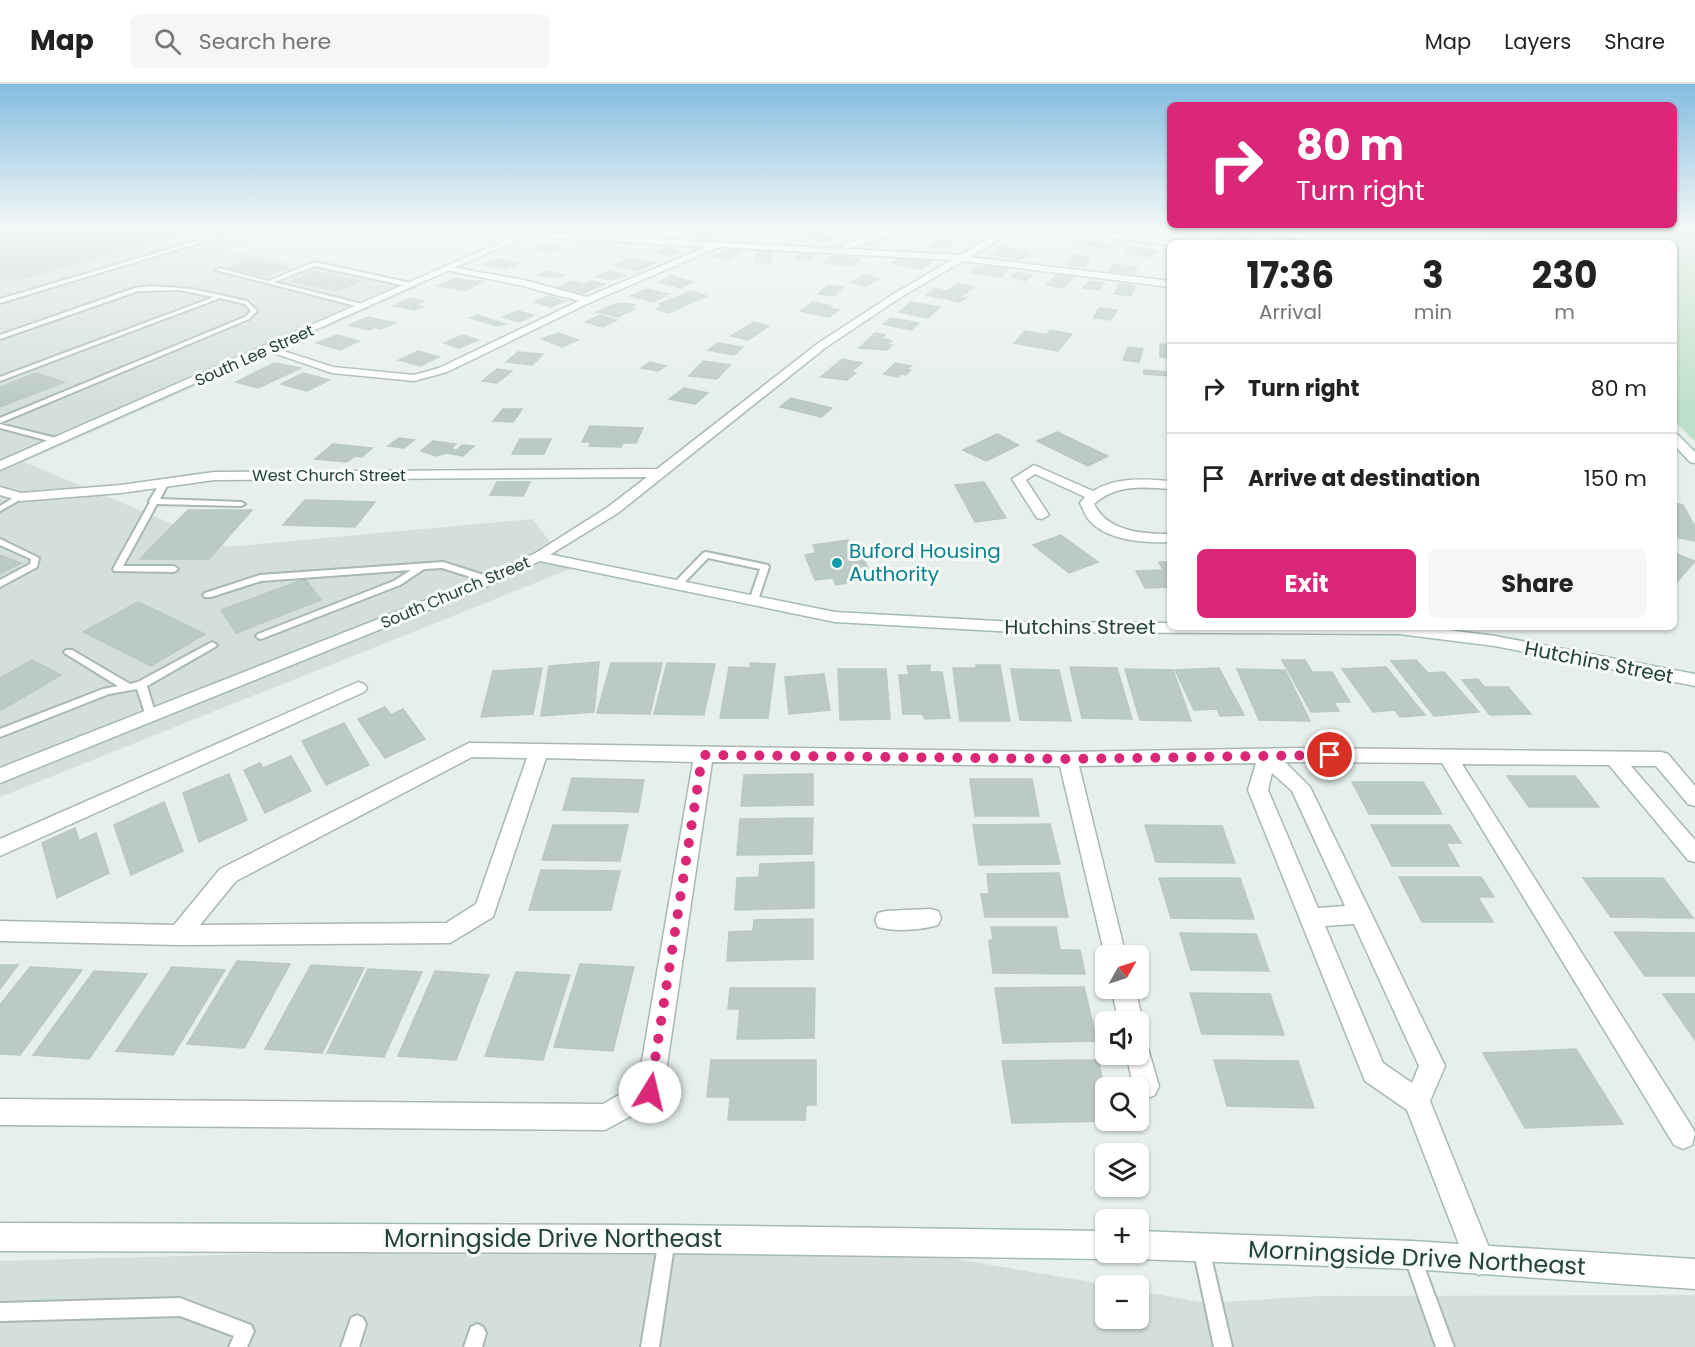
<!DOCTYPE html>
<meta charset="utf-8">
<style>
:root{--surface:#fff;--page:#f6f6f6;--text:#222;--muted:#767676;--line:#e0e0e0;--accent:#db2777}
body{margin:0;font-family:Poppins,sans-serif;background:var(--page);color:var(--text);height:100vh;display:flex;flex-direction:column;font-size:22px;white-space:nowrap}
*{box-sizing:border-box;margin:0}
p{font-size:20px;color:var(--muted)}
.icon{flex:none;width:33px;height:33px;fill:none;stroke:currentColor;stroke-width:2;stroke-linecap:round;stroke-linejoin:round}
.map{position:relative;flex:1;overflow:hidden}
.drawer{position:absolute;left:1167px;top:156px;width:510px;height:390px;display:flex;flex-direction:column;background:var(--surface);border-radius:9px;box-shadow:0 2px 4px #0004}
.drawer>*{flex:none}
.top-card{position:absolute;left:1167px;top:18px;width:510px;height:126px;border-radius:9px;box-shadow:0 2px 4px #0004;background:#db2777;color:#fff;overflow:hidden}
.needle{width:39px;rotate:51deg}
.tools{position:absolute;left:1095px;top:861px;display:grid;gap:12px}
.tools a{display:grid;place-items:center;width:54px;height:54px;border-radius:9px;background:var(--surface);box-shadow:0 2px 4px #0004;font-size:30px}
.pin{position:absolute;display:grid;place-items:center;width:51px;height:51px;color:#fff;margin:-26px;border:3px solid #fff;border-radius:50%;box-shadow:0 2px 6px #0007}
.me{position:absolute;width:66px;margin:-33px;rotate:9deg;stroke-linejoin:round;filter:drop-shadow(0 0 4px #0008)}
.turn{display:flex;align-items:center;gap:21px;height:126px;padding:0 30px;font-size:27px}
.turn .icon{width:78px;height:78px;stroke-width:2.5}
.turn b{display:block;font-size:42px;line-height:51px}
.eta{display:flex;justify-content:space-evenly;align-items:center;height:102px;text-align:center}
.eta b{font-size:36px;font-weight:700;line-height:42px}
.action{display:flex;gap:12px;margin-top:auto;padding:12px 30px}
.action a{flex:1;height:69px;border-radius:9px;background:var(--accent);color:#fff;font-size:24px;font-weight:700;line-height:69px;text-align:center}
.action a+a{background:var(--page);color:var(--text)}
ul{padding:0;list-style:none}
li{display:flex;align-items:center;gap:18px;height:90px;padding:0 30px;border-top:2px solid var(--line)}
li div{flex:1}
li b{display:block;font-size:22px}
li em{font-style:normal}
header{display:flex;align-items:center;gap:36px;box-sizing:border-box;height:84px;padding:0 30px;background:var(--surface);border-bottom:2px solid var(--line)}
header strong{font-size:28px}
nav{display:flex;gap:33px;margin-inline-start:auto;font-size:21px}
.search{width:420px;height:54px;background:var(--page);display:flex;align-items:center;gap:15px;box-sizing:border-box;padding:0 21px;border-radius:9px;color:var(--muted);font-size:22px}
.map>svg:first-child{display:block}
</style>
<header>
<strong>Map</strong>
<div class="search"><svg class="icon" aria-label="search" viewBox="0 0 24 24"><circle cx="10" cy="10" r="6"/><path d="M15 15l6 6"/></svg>Search here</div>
<nav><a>Map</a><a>Layers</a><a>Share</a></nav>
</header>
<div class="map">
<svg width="1695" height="1263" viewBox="0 0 1695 1263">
<rect width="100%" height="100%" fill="#e6efeb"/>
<path fill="#d4dfda" d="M0,144H289L227,167L419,203L24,378L228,463L533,435L570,485L0,713Z
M833,1154L1108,1201L1106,1202V1234H1138L1139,1207L1207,1219L1320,1212L1695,1211V1263H0V1177Z"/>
<path fill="#bfe0c8" d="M1481,144H1695V358L1674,336V159H1498Z"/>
<path fill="#bbcac4" stroke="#b8c9c2" stroke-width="1.5" d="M0,144H200L143,160L147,161L128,167L124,166L18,196L9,193L0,196Z
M959,144H988L983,149Z
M1176,144H1195L1201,145L1196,153L1172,150Z
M703,146L719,149L708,155L693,151Z
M1222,148L1251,152L1247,159L1217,155Z
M819,149L836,154L822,158L806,153Z
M1276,152L1301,156L1299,159H1272Z
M940,155L953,157L951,159H953L941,165L928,162Z
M1081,156L1114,161L1111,165L1077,160Z
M542,160L559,163L549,168L532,165Z
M665,163L681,167L670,172L654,168Z
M1002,163L1031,169L1019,176L991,170Z
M1131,163L1156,167L1149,173L1125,169Z
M731,164L744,167L727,175L714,172Z
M759,166L774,167L770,179L755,178Z
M800,166H815L811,176L796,175Z
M1073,171L1090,173L1085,183L1067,181Z
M843,172L860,175L854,182L824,179L829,173Z
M902,173L932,176L928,179H931L920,185L891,179Z
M630,174L638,175L655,179L637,187L614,181Z
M497,175L519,179L506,185L483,181Z
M251,176L288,183L266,192L228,184Z
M1114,180L1137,183L1134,190L1110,187Z
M976,183H994L1008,185L1001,193L971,189Z
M546,187L564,191L557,194L539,191Z
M610,187L627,191L612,196L597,193Z
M316,188L361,197L337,207L292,197Z
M1017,188L1032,191L1025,197L1011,192Z
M1057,190L1073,193L1063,204L1047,201Z
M865,191L879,195L866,202L851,198Z
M671,192L693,198L681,204L658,198Z
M454,194L468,197H482L466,207L438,202Z
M572,197L584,200L592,197L605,200L584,209L559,203Z
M1089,197L1104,199L1099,206L1083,204Z
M958,200L974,203L960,213L966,214L960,218L926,211L935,204L947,207Z
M1119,200L1135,202L1131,212L1114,210Z
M828,201L843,203L834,212L818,210Z
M646,205L669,210L653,218L631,212Z
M691,207L706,212L669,229L656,225L663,222L659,220Z
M549,212L565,217L551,223L535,218Z
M410,214L424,217L415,221L423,223L415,226L394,222Z
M813,218L831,222L828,224L839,226L829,233L800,227Z
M911,218L940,223L928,234L899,228Z
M625,219L635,221L630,224L635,225L618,233L597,228L615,220Z
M1099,224L1117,226L1111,236L1094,234Z
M517,227L534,231L520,238L503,233Z
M477,231L505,240L498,242L470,234Z
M600,231L617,236L603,243L586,238Z
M368,233L395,239L381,245L375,243L369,246L349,241Z
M891,234L919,239L911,246L883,240Z
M754,238L769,242L748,256L731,252Z
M1050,246L1072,250L1058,267L1014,259L1025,247L1047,251Z
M558,249L578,256L562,263L542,255Z
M875,249L885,251L881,254L892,257L888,260L892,261L887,266L859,264Z
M337,251L359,257L340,266L316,259Z
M463,251L478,256L459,264L444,259Z
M717,259L743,263L734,271L708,266Z
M1160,260L1170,261V274L1160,273Z
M1128,263L1143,265L1139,278L1123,276Z
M418,267L439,273L420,282L399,276Z
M518,268L543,270L532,281L506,278Z
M842,275L862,279L851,288L856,289L847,296L821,293Z
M703,277L730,281L717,295L689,292Z
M650,278L666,282L658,287L641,284Z
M274,279L301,284L258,304L236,298Z
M895,279L911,282L907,285L911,286L906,291L901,290L898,293L884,290Z
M497,285L512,287L497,299L482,297Z
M1144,286L1170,288V292L1144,290Z
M36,289L64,298L0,323V303Z
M303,289L329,296L307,307L281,300Z
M684,304L708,309L695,320L669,315Z
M791,314L832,324L821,333L780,323Z
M503,325H522L513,338L493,337Z
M590,342L643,344L636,359H623L621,363L589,362L591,358H582Z
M1057,348L1108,372L1088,382L1037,357Z
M997,350L1019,361L986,377L963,366Z
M399,354L414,356L404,364L388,362Z
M520,355H551L544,370H512Z
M433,357L456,360L451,365L457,366L462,361L474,362L463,372L446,369L436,372L421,367Z
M333,360L372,364L362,373L355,372L347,378L315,375Z
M497,398H530L523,412L490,411Z
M984,398L1006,434L975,438L955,401Z
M305,416L375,418L355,443L283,441Z
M1674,419L1683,421L1695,443V457L1674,453Z
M188,426H252L209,475H140Z
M1061,451L1098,478L1069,489L1033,461Z
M848,456L851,463H858L870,488L859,490L862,496L836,501L833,494L815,496L805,471L816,469L813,461Z
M1674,469L1695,477L1674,501Z
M0,471L21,479L0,490Z
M1159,478H1170V503L1145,504L1136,487L1163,486Z
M305,495L321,516L236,549L221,526Z
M138,518L205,550L151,582L83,548Z
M32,576L61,591L0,627V594Z
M1282,576H1305L1312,588H1332L1350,618H1334L1339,627L1311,628Z
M1416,576L1428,589L1444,588L1479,628L1434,632L1391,577Z
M599,578L594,628L541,632L549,582Z
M611,579H662L650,630L597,629Z
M667,579L715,580L704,631L654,630Z
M750,579L775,580L768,634H720L729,583L751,584Z
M930,581V588H942L950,634L925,635L922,630H903L899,591H909L907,582Z
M976,581H1000L1010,637H960L953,584H977Z
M1070,583L1117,584L1132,635L1082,634Z
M1386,583L1425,631L1400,633L1395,626L1373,628L1342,585Z
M542,584L533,630L481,633L493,587Z
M1219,584L1244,631L1220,632L1217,625L1194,626L1175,586Z
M838,585H886L890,635L840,636Z
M1011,585L1059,586L1071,637L1020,636Z
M1125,585L1173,586L1191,637L1140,636Z
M1237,585L1285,586L1310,637L1259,636Z
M824,590L830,626L789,630L785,593Z
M1478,595L1484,603H1508L1531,630L1490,631L1462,596Z
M385,623L391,631L403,625L425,655L385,674L358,635Z
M344,639L369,681L326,701L302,657Z
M291,672L311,707L265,729L244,686L260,679L263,684Z
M229,690L247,736L199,758L183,709Z
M813,690V721L741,722L744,691Z
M1507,692H1575L1599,723H1529Z
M572,694L644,696L638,728L563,726Z
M970,695H1032L1039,732H975Z
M1352,698H1423L1442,730H1369Z
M164,718L183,767L131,791L114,741Z
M813,734L812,770L737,771L740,735Z
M1050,740L1060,780L979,781L973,741Z
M553,741H628L620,777L542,776Z
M1145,741L1222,742L1235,779L1156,778Z
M1371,741H1450L1461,759H1446L1459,782H1392Z
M75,744L79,757L96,749L109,789L57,814L42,759Z
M814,778V824L735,826L737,794L759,793L760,780Z
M541,786L620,787L611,826H529Z
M1059,789L1068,833H985L981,810H989L987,790Z
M1399,793H1481L1494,813H1478L1493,838H1422Z
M1159,794H1240L1254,835L1171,834Z
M1583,794H1663L1693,834L1611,833Z
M813,835V875L727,877L729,848L753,847L754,836Z
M991,843H1056L1060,866H1080L1085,890L993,889L989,857L993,855Z
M1614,848L1695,849V892H1645Z
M1180,849L1256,850L1269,887L1191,886Z
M237,877L290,880L244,964L187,960Z
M580,880L634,883L613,967L554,963Z
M0,881H18L0,905Z
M311,881L364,884L322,969L265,965Z
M30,883L82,886L20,971L0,970V921Z
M172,883L225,886L173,971L116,967Z
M368,885L422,888L384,973L327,969Z
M94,887L147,890L89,975L33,971Z
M435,887L489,891L456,976L398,972Z
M516,888L570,891L543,976L485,972Z
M1084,903L1097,957L1003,959L995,904Z
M730,904H815L814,954L737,955L740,925H728Z
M1190,909L1270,910L1284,951L1202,950Z
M1663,910H1695V956Z
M1576,965L1623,1040L1525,1044L1483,969Z
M711,976H816V1021H806L805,1036H728L730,1013H707Z
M1098,976L1106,1010V1036L1112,1037L1012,1039L1002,977Z
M1214,976L1298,977L1314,1024L1227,1022Z"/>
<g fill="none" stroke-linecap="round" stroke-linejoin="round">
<g stroke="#a8b8b2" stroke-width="4">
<path id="lane" d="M241,144H248L0,219V215Z
M315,178L411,199L414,201L411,203L315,182L274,198L366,221V223L364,224L216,186L219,184L268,197Z
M151,202L192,205L247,217L257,227L249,235L0,339V334L245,233L251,227L245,220L220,214L0,297V293L214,213L179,206L138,207L0,255V251L135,204Z
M0,340L60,355L61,357L57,359L0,344Z
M162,396H168L169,398L160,415L241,418L245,420L241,422L157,420L123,482H174L178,485L174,488L114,487L113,485L150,418L149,417Z
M18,411H21L25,413L0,427V422Z
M0,455L39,474L37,483L0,503V496L30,480L31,475L0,461Z
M706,468L768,481L769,483L757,519H751L749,517L760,485L708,474L680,503H674V499L703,469Z
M443,478L493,494L494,496L490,499L442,484L424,485L400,501L261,555L258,554L256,552L258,550L394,497L411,486L261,497L211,513H205L203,511L205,509L260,491Z
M212,558L217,561L215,563L147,602L156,632L155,635L151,636L146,632L137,605L109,610L0,653V645L103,605L118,602L66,570L64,568L66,566H72L130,600L138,598Z
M667,1147L673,1149L675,1155L659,1263H641L659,1155L661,1149Z
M1201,1156L1207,1158L1209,1164L1232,1263H1214L1193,1164L1195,1158Z
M1412,1164L1418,1166L1454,1263H1436L1404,1172L1406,1166Z
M180,1214L251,1241L254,1247L247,1263H229L234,1252L180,1232L0,1237V1219Z
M357,1231L363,1234L366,1240L359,1263H341L351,1234Z
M477,1240L483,1243L486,1249L482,1263H464L471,1243Z"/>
</g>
<g stroke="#a8b8b2" stroke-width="3">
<path id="street" d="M905,144H921L846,165L842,162L874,150Z
M1008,144H1018L971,173L1170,197V203L963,177L901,213L825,264L618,429L543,475L538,476L531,472L608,423L647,393L214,396L121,409L21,417L0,411V403L21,409L121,401L214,388L657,385L817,260L895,209L952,176L719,163L591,218L447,288L414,297L332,289L262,265L263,263H271L333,283L414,291L439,284L579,217L523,202L445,186V182L524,196L587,213L706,163L522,152L521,150L525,148L960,171Z
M1041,144H1067L1178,156L1182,159L1170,161L1045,146Z
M1034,381L1093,407C1117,393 1143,395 1170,397V405C1142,403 1116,400 1094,420C1108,448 1142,450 1170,450V458C1144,459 1107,457 1089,436C1085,431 1083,425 1080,419L1085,413L1035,390L1026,396L1049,431L1042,435L1037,434L1012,395Z
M358,598L364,600L367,604L364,608L0,772V755Z
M469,659L1068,668L1307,664L1661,668L1668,670L1695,702V722L1688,720L1656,682H1631L1695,756V778L1688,776L1609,681L1462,680L1692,1043L1695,1049L1692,1061L1683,1065L1674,1061L1442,679L1307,678H1285L1310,703L1445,982L1430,1017L1494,1176L1489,1186L1479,1191L1469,1186L1407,1026L1365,997L1248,706L1256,679L1079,682L1126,872H1106V876L1060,682L712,678L663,1008L659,1017L605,1046L0,1041V1015L603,1020L638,1000L693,678L546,674L493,833L450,859L179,861L0,857V837L174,841L220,785ZM472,673L527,674L476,820L446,839L200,841L236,797ZM1272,689L1292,707L1345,822L1318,824L1268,706ZM1354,840L1419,982L1412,999L1383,979L1325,842Z
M930,825L938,827L941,834L938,841C922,846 894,848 878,843L875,836L878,829L886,827Z
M1111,904H1135L1143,938L1140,946L1138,938H1119Z
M1138,957L1147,961L1159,1002L1155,1011L1146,1015L1138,1011V1004H1134L1126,970H1138Z"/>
</g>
<g stroke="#a4bbb3" stroke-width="3">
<path id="secondary" d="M533,144H544L0,386V377Z
M1468,144H1477L1494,159H1485Z
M1674,350L1678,351L1695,368V379L1690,378L1674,361Z
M538,468L835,528L1015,538L1170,539V543H1424L1495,552L1695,590V602L1495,562L1399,550L1015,548L835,538L540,477L495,499L0,699V684L485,493Z
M0,1139L667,1141L1106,1147V1168H1117L1106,1175L667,1169L0,1167Z
M1138,1147L1412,1157L1695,1175V1205L1412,1185L1138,1175L1127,1168H1138Z"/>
</g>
<use href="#lane" fill="#fff" fill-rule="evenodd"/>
<use href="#street" fill="#fff" fill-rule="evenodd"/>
<use href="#secondary" fill="#fff" fill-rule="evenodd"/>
</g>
<linearGradient id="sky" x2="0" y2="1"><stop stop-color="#84bce0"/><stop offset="0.45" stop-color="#f4f8f6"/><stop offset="1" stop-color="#f4f8f6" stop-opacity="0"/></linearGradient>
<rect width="1695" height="321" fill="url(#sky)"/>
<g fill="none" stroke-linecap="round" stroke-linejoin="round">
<path stroke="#db2777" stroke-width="10" stroke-dasharray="0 18" d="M650,1008L700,687L705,671L1068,675L1330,671"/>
</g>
<circle fill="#0f9aa8" stroke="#f7fbf9" stroke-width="2" cx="837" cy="479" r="6"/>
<g text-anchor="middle" stroke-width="6" stroke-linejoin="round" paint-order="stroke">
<g font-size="16" fill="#24423a" stroke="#f7fbf9">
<text transform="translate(254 271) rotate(-24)" y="6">South Lee Street</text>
<text x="329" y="397">West Church Street</text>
<text transform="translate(455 508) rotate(-23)" y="6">South Church Street</text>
</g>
<g font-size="20" fill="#0d838f" stroke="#f7fbf9" text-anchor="start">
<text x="849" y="474">Buford Housing<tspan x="849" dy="23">Authority</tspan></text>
</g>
<g font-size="20" fill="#24423a" stroke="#f7fbf9">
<text x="1080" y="550">Hutchins Street</text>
<text transform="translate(1599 578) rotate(11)" y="7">Hutchins Street</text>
</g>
<g font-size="24" fill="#24423a" stroke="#f7fbf9">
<text x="553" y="1163">Morningside Drive Northeast</text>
<text transform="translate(1417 1174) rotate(3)" y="8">Morningside Drive Northeast</text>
</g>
</g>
</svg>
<div class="tools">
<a><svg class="needle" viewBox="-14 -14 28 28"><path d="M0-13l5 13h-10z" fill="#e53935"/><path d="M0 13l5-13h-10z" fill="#767676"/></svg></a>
<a><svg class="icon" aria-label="sound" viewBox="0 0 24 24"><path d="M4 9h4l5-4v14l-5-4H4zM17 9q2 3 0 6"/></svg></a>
<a><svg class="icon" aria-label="search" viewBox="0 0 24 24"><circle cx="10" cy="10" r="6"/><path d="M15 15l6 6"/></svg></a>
<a><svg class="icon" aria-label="layers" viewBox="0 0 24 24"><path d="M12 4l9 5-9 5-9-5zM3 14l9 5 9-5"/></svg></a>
<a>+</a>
<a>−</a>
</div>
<div class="pin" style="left:1330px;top:671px;background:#d93025"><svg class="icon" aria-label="arrive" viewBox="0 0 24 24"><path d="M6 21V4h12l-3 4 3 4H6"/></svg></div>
<svg class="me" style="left:650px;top:1008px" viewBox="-20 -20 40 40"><circle r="19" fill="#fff"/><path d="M0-13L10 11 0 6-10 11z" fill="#db2777"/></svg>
<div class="top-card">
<div class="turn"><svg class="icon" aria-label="right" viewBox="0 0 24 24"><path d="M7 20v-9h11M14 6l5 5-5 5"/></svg><div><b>80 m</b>Turn right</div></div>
</div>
<section class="drawer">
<div class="eta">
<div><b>17:36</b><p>Arrival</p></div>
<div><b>3</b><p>min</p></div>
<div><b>230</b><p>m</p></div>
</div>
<ul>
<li><svg class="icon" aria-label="right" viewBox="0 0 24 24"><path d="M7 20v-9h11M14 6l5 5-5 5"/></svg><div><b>Turn right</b></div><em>80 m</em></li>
<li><svg class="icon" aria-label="arrive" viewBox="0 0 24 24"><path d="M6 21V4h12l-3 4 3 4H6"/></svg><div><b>Arrive at destination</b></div><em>150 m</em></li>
</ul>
<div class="action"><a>Exit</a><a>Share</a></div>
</section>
</div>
